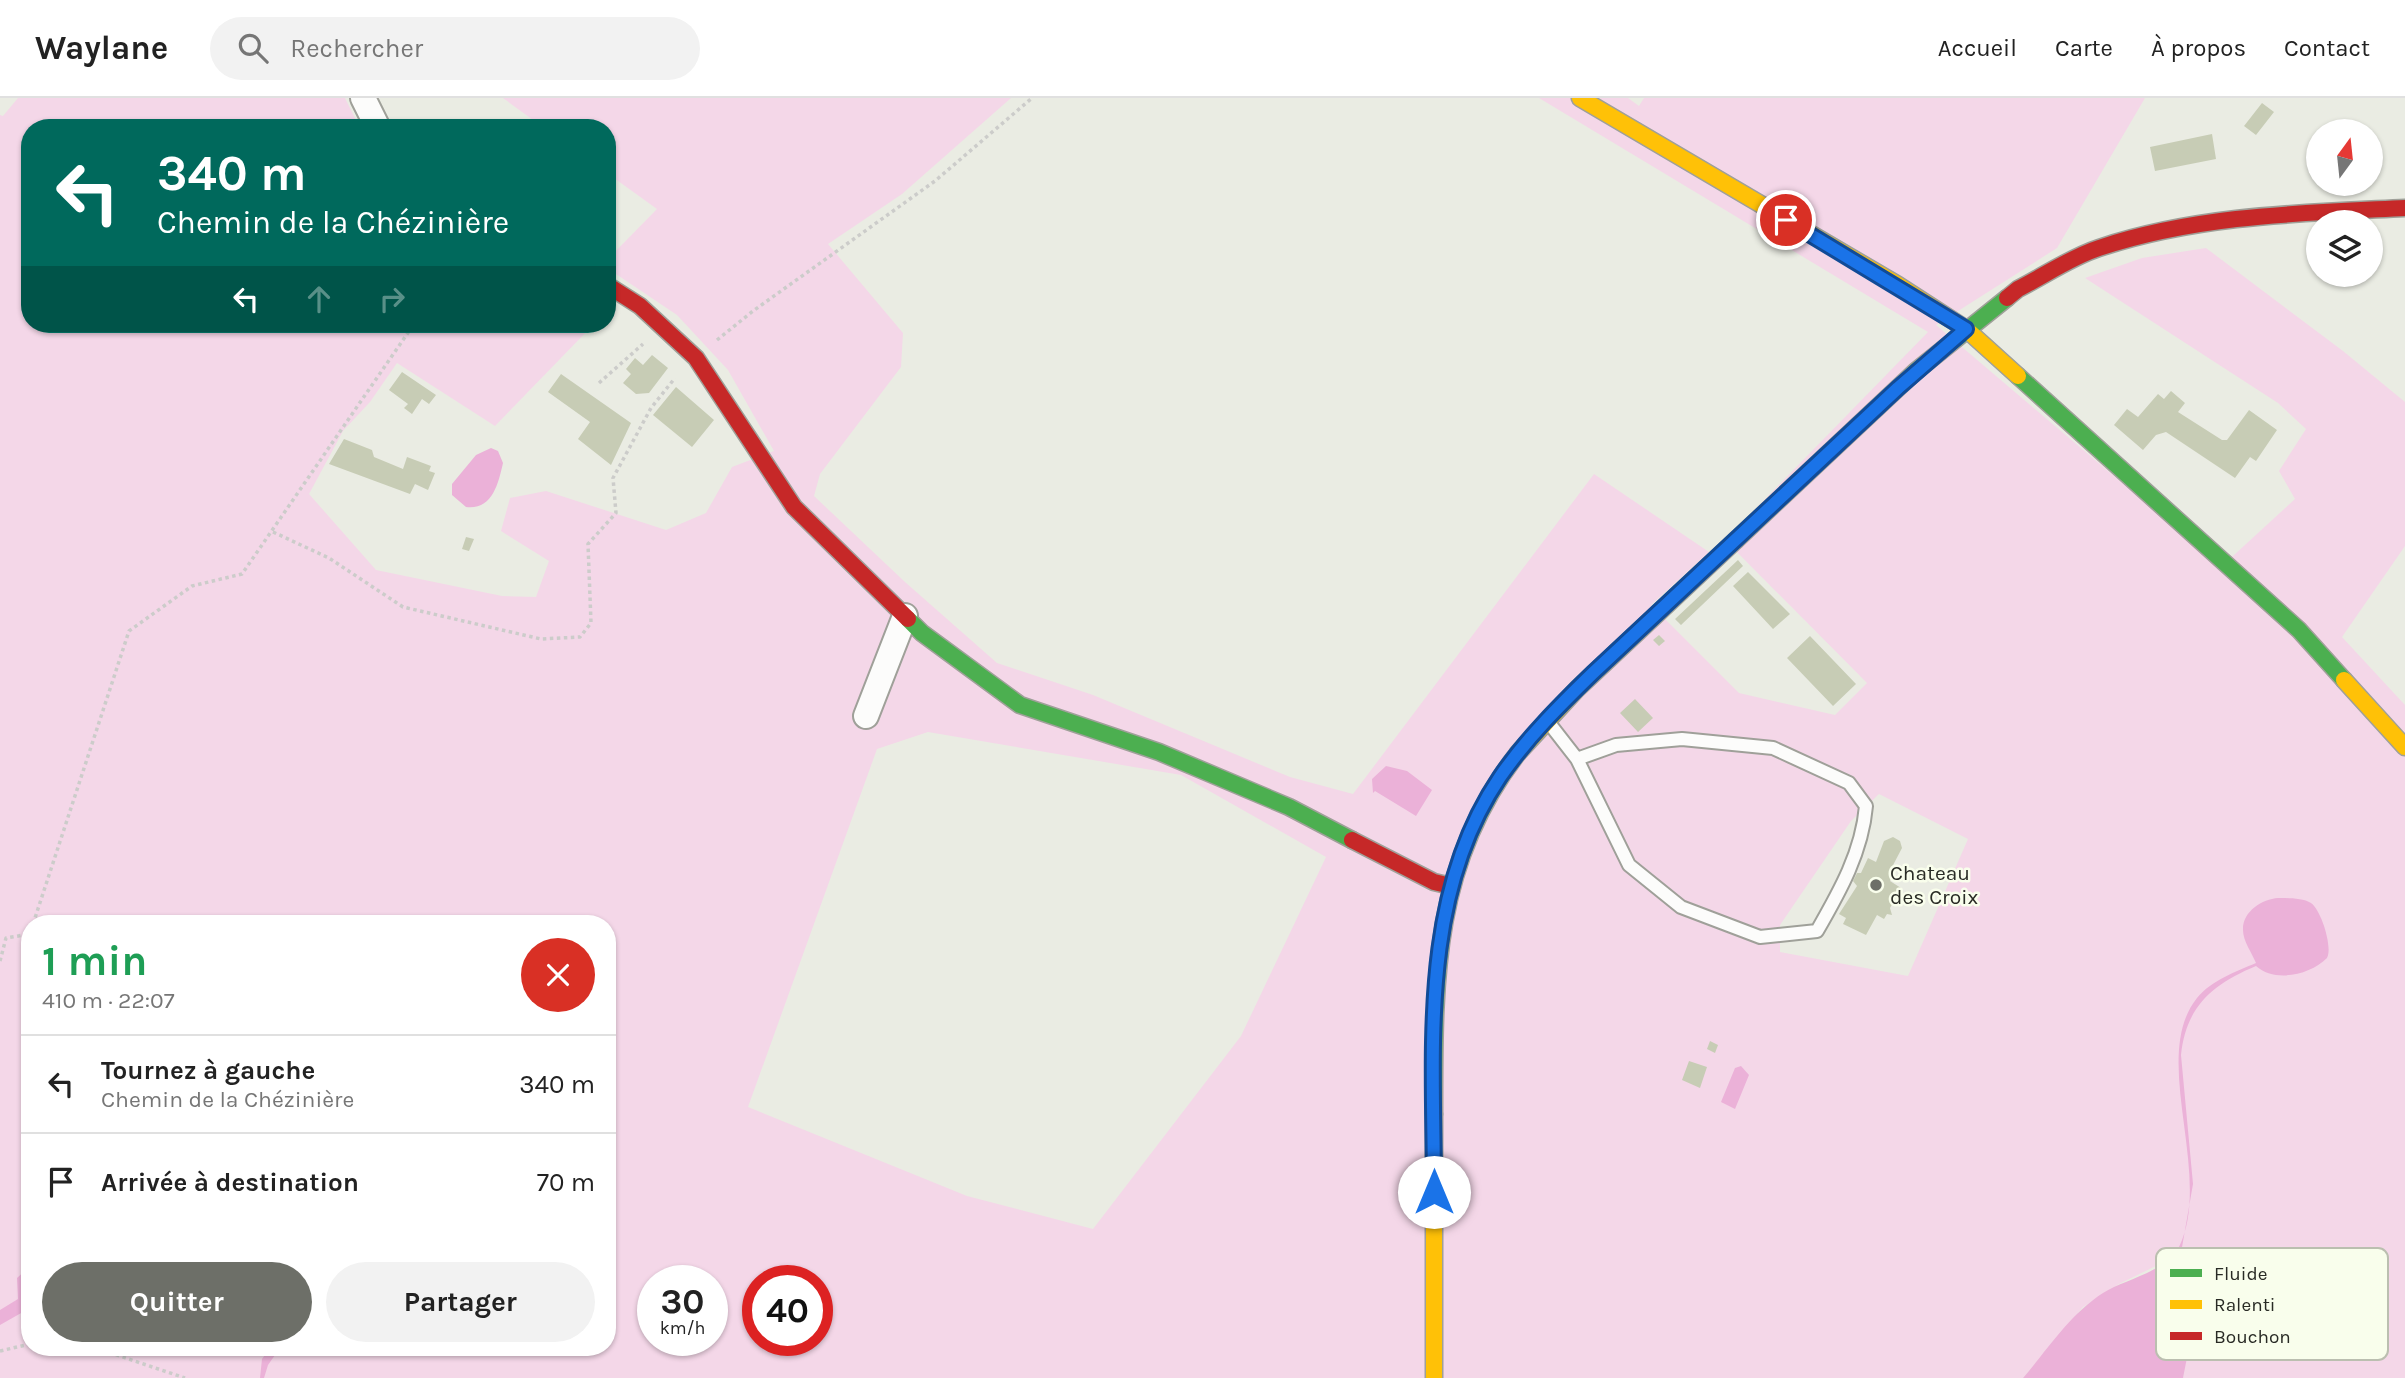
<!DOCTYPE html>
<html lang="fr">
<meta charset="utf-8">
<style>
:root{--surface:#fff;--page:#f2f2f2;--text:#222;--muted:#767676;--line:#e0e0e0;--accent:#6d6f68}
body{margin:0;font-family:Karla,sans-serif;background:var(--page);color:var(--text);height:100vh;display:flex;flex-direction:column;font-size:26px;white-space:nowrap}
*{box-sizing:border-box;margin:0}
p{font-size:23px;color:var(--muted)}
.icon{flex:none;width:38px;height:38px;fill:none;stroke:currentColor;stroke-width:2;stroke-linecap:round;stroke-linejoin:round}
.map{position:relative;flex:1;overflow:hidden}
.sheet{position:absolute;left:21px;top:817px;width:595px;height:441px;display:flex;flex-direction:column;background:var(--surface);border-radius:28px;box-shadow:0 2px 5px #0004}
.sheet>*{flex:none}
.banner{position:absolute;left:21px;top:21px;width:595px;height:214px;border-radius:28px;box-shadow:0 2px 5px #0004;background:#00695c;color:#fff;overflow:hidden}
.needle{width:46px;rotate:15deg}
.tools{position:absolute;left:2306px;top:21px;display:grid;gap:14px}
.tools a{display:grid;place-items:center;width:77px;height:77px;border-radius:50%;background:var(--surface);box-shadow:0 2px 5px #0004;font-size:35px}
.speed{position:absolute;left:637px;top:1167px;display:flex;gap:14px;font-size:35px;font-weight:700;text-align:center}
.speed>*{display:grid;place-content:center;width:91px;height:91px;border-radius:50%;background:var(--surface);box-shadow:0 2px 5px #0004;line-height:1}
.speed small{font-size:18px;font-weight:400}
.speed .limit{border:10px solid #d22;background:#fff;color:#111}
.pin{position:absolute;display:grid;place-items:center;width:60px;height:60px;color:#fff;margin:-30px;border:4px solid #fff;border-radius:50%;box-shadow:0 2px 7px #0007}
.me{position:absolute;width:77px;margin:-38px;rotate:0deg;stroke-linejoin:round;filter:drop-shadow(0 0 5px #0008)}
.turn{display:flex;align-items:center;gap:24px;height:147px;padding:0 21px;font-size:32px}
.turn .icon{width:91px;height:91px;stroke-width:2.5}
.turn b{display:block;font-size:49px;line-height:60px}
.lanes{display:flex;align-items:center;height:66px;padding:0 21px;background:#0003;justify-content:center;gap:35px;direction:ltr}
.lanes .off{opacity:.35}
.round{display:grid;place-items:center;flex:none;width:74px;height:74px;border-radius:37px;background:var(--page)}
.overview{display:flex;align-items:center;justify-content:space-between;height:119px;padding:0 21px}
h1{font-size:42px;font-weight:700;line-height:52px;color:#1e9e55}
.cta{display:flex;gap:14px;margin-top:auto;padding:14px 21px}
.cta a{flex:1;height:80px;border-radius:42px;background:var(--accent);color:#fff;font-size:28px;font-weight:700;line-height:80px;text-align:center}
.cta a+a{background:var(--page);color:var(--text)}
ul{padding:0;list-style:none}
li{display:flex;align-items:center;gap:21px;height:98px;padding:0 21px;border-top:2px solid var(--line)}
li div{flex:1}
li b{display:block;font-size:26px}
li em{font-style:normal}
header{display:flex;align-items:center;gap:42px;box-sizing:border-box;height:98px;padding:0 35px;background:var(--surface);border-bottom:2px solid var(--line)}
header strong{font-size:33px}
nav{display:flex;gap:38px;margin-inline-start:auto;font-size:24px}
.search{width:490px;height:63px;background:var(--page);display:flex;align-items:center;gap:18px;box-sizing:border-box;padding:0 24px;border-radius:38px;color:var(--muted);font-size:26px}
.map>svg:first-child{display:block}
</style>
<header>
<strong>Waylane</strong>
<div class="search"><svg class="icon" aria-label="search" viewBox="0 0 24 24"><circle cx="10" cy="10" r="6"/><path d="M15 15l6 6"/></svg>Rechercher</div>
<nav><a>Accueil</a><a>Carte</a><a>À propos</a><a>Contact</a></nav>
</header>
<div class="map">
<svg width="2405" height="1280" viewBox="0 0 2405 1280">
<rect width="100%" height="100%" fill="#eaece3"/>
<path fill="#f4d7e8" fill-rule="evenodd" d="M18,0H345L360,30H30V226H594L495,328L397,265L370,304L343,333L309,396L376,472L502,498L536,499L549,463L501,433L510,400L546,393L666,432L706,415L732,369L774,353L728,272L677,217L607,170V162L657,111L607,75V30H544L503,0H1011L902,96L828,146L903,235L901,269L820,376L814,398L905,484L997,565L1093,597L1290,679L1353,696L1594,376L1709,454L1651,507L1739,595L1835,617L1867,585L1725,442L1928,234L1539,0H1628L1639,8L1644,0H2145L2057,150L1936,227L2221,469L2295,401L2279,373L2306,331L2278,305L2085,180L2142,160L2206,150L2343,253L2405,304V448L2342,539L2405,607V1280H2183L2190,1218L2181,1159L2170,1161L2119,1186L2083,1209L2023,1280H0V17L3,18ZM928,634L1181,677L1326,759L1241,938L1093,1131L967,1098L748,1009L877,651ZM1879,696L1968,741L1908,878L1780,854V827L1851,723ZM30,826H607V1250H30ZM653,1183H712V1242H653ZM758,1183H817V1242H758Z"/>
<path fill="#ebb1d8" d="M491,350L498,353L503,365C498,387 492,412 466,409L452,397V386L476,357Z
M1386,668L1407,673L1432,692L1416,718L1375,693L1373,695L1372,681Z
M2278,800C2287,800 2303,800 2311,805C2321,812 2333,849 2327,860C2310,877 2275,885 2256,868C2213,886 2186,908 2181,957L2193,1086L2181,1155L2192,1234L2183,1280H2023C2048,1251 2070,1216 2103,1195C2125,1181 2166,1174 2179,1149C2214,1077 2149,960 2197,900C2212,882 2235,874 2256,865C2252,855 2243,843 2243,832C2242,814 2262,801 2278,800Z
M1741,968L1749,977L1735,1011L1721,1004L1735,970Z
M30,1168V1210L0,1227V1212L18,1201L17,1180Z
M270,1250H280L268,1267L264,1280H260L262,1261Z"/>
<path fill="#c7ccb5" d="M2262,5L2274,14L2256,37L2244,28Z
M2212,36L2216,61L2155,73L2150,49Z
M652,257L668,270L649,295L636,296L623,285L631,276L626,271L635,260L643,267Z
M402,274L436,297L429,306L422,301L412,316L404,310L408,306L389,292Z
M561,276L631,325L611,367L578,341L590,324L548,294Z
M676,289L714,322L692,349L653,317Z
M2171,293L2185,305L2178,314L2222,342H2227L2249,312L2277,332L2256,363L2250,359L2235,380L2166,334L2156,337L2143,352L2114,327L2127,311L2138,319L2158,296L2164,301Z
M344,341L372,352L374,359L403,371L407,359L431,368L429,373L435,375L428,392L415,386L410,396L329,366Z
M466,439L474,441L469,453L462,451Z
M1738,462L1743,468L1681,527L1675,521Z
M1748,474L1790,516L1773,531L1733,488Z
M1659,537L1665,543L1659,548L1653,542Z
M1810,538L1856,586L1833,608L1787,560Z
M1635,601L1653,620L1638,634L1620,615Z
M1893,739L1900,743L1902,750L1891,771L1895,773L1890,783L1901,790L1890,810L1892,817L1887,816L1884,821L1877,817L1866,837L1843,826L1846,820L1839,816L1857,788L1853,783L1857,775H1861L1868,760L1876,764L1884,743Z
M1710,943L1718,947L1715,955L1707,951Z
M1689,963L1707,969L1700,990L1682,982Z"/>
<g fill="none" stroke-linecap="round" stroke-linejoin="round">
<g stroke="#9fa099" stroke-width="16">
<path id="lane" d="M1549,625L1577,661L1629,767L1681,809L1760,839L1817,833C1840,793 1862,754 1866,708L1849,685L1773,650L1682,641L1616,647L1577,661"/>
</g>
<g stroke="#9fa099" stroke-width="28">
<path id="street" d="M363,0L378,30
M866,618L905,518"/>
</g>
<g stroke="#9fa099" stroke-width="19">
<path id="fast" d="M2018,278L2299,532L2344,582
M1736,442L1916,273L2007,200
M908,521L922,535L1020,607L1159,654L1289,709L1352,742
M1434,1016C1434,883 1432,766 1518,655"/>
</g>
<g stroke="#9fa099" stroke-width="19">
<path id="slow" d="M1580,0L1898,187L1966,231L2018,278
M2344,582L2405,649
M1518,655L1577,591L1736,442
M1434,1016V1280"/>
</g>
<g stroke="#9fa099" stroke-width="19">
<path id="jam" d="M607,187L640,208L696,260L794,409L908,521
M2007,200L2018,191C2044,178 2071,159 2099,150C2197,117 2303,115 2405,110
M1352,742L1434,784L1451,788"/>
</g>
<path stroke="#ccccca" stroke-width="3.5" stroke-dasharray="3.5 3.5" stroke-linecap="butt" d="M717,242L753,213L935,83L1032,0
M599,285L643,246
M273,434L329,460L403,509L541,541L580,539L591,525L588,446L616,415L613,380L651,310L675,280
M33,826L129,533L192,488L242,476L414,226
M0,863L6,840L30,836
M96,1250L185,1280
M0,1253L30,1246"/>
<use href="#lane" stroke="#fcfcfb" stroke-width="12"/>
<use href="#street" stroke="#fcfcfb" stroke-width="24"/>
<use href="#fast" stroke="#4caf50" stroke-width="16"/>
<use href="#slow" stroke="#ffc107" stroke-width="16"/>
<use href="#jam" stroke="#c62828" stroke-width="16"/>
</g>
<g fill="none" stroke-linecap="round" stroke-linejoin="round">
<g stroke="#114b97" stroke-width="18">
<path id="route" d="M1434,1094C1434,955 1418,800 1500,679C1526,641 1560,607 1593,575L1898,290L1966,231L1786,122"/>
</g>
<use href="#route" stroke="#1a73e8" stroke-width="12"/>
</g>
<circle fill="#6d6f68" stroke="#f9feec" stroke-width="2.5" cx="1876" cy="787" r="7"/>
<g text-anchor="middle" stroke-width="5" stroke-linejoin="round" paint-order="stroke">
<g font-size="21" fill="#292b25" stroke="#f9feec" text-anchor="start">
<text x="1890" y="782">Chateau<tspan x="1890" dy="24">des Croix</tspan></text>
</g>
</g>
<rect x="2156" y="1150" width="232" height="112" rx="10" fill="#f9feec" stroke="#bbbfb0" stroke-width="2"/>
<rect x="2170" y="1171" width="32" height="8" fill="#4caf50"/>
<rect x="2170" y="1202" width="32" height="9" fill="#ffc107"/>
<rect x="2170" y="1234" width="32" height="8" fill="#c62828"/>
<g font-size="19" fill="#292b25">
<text x="2214" y="1182">Fluide</text>
<text x="2214" y="1213">Ralenti</text>
<text x="2214" y="1245">Bouchon</text>
</g>
</svg>
<div class="tools">
<a><svg class="needle" viewBox="-14 -14 28 28"><path d="M0-13l5 13h-10z" fill="#e53935"/><path d="M0 13l5-13h-10z" fill="#767676"/></svg></a>
<a><svg class="icon" aria-label="layers" viewBox="0 0 24 24"><path d="M12 4l9 5-9 5-9-5zM3 14l9 5 9-5"/></svg></a>
</div>
<div class="speed"><div>30<small>km/h</small></div><div class="limit">40</div></div>
<div class="pin" style="left:1786px;top:122px;background:#d93025"><svg class="icon" aria-label="arrive" viewBox="0 0 24 24"><path d="M6 21V4h12l-3 4 3 4H6"/></svg></div>
<svg class="me" style="left:1434px;top:1094px" viewBox="-20 -20 40 40"><circle r="19" fill="#fff"/><path d="M0-13L10 11 0 6-10 11z" fill="#1a73e8"/></svg>
<div class="banner">
<div class="turn"><svg class="icon" aria-label="left" viewBox="0 0 24 24"><path d="M17 20v-9H6M10 6l-5 5 5 5"/></svg><div><b>340 m</b>Chemin de la Chézinière</div></div>
<div class="lanes"><svg class="icon" aria-label="left" viewBox="0 0 24 24"><path d="M17 20v-9H6M10 6l-5 5 5 5"/></svg><svg class="icon off" aria-label="ahead" viewBox="0 0 24 24"><path d="M12 20V5M6 11l6-6 6 6"/></svg><svg class="icon off" aria-label="right" viewBox="0 0 24 24"><path d="M7 20v-9h11M14 6l5 5-5 5"/></svg></div>
</div>
<section class="sheet">
<div class="overview"><div><h1>1 min</h1><p>410 m · 22:07</p></div><a class="round" style="background:#d93025;color:#fff"><svg class="icon" aria-label="close" viewBox="0 0 24 24"><path d="M6 6l12 12M18 6L6 18"/></svg></a></div>
<ul>
<li><svg class="icon" aria-label="left" viewBox="0 0 24 24"><path d="M17 20v-9H6M10 6l-5 5 5 5"/></svg><div><b>Tournez à gauche</b><p>Chemin de la Chézinière</p></div><em>340 m</em></li>
<li><svg class="icon" aria-label="arrive" viewBox="0 0 24 24"><path d="M6 21V4h12l-3 4 3 4H6"/></svg><div><b>Arrivée à destination</b></div><em>70 m</em></li>
</ul>
<div class="cta"><a>Quitter</a><a>Partager</a></div>
</section>
</div>
